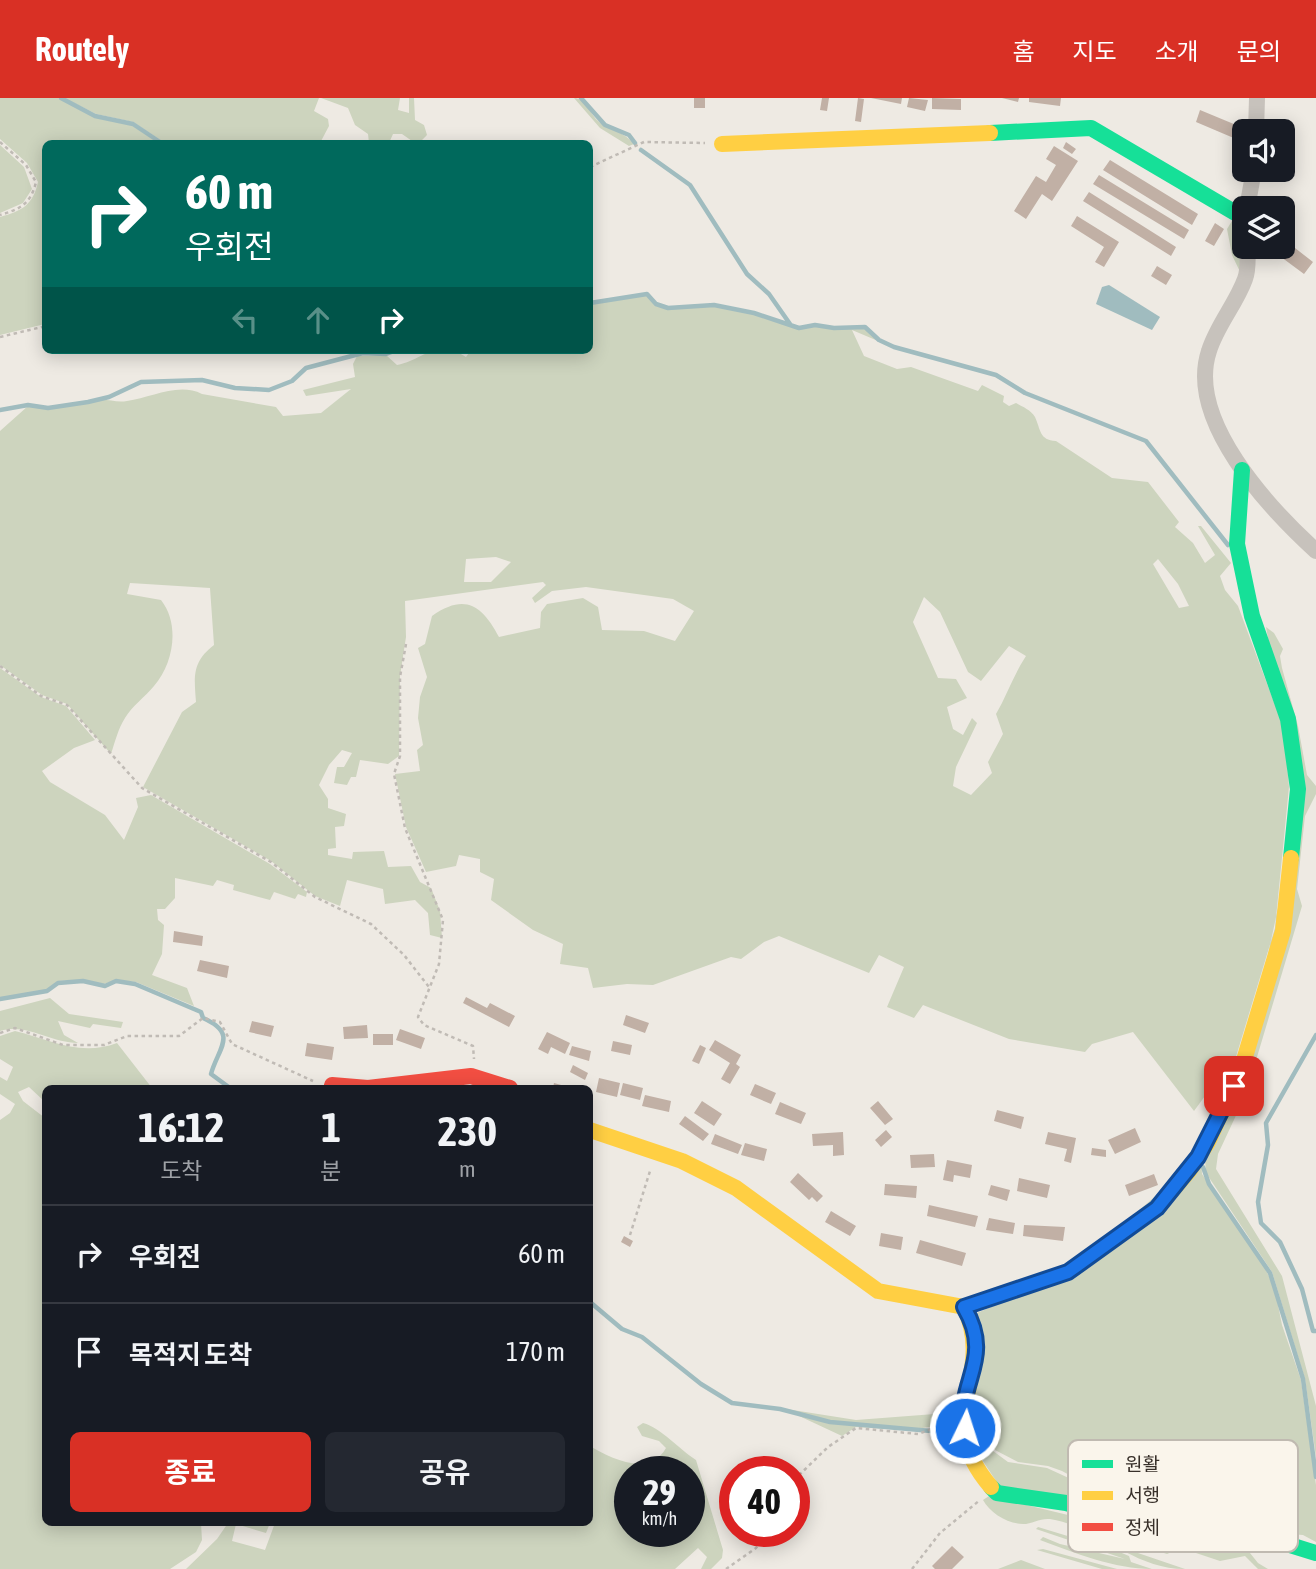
<!DOCTYPE html>
<html lang="ko">
<meta charset="utf-8">
<style>
:root{--surface:#171b24;--page:#242831;--text:#f1f3f6;--muted:#9ea1a6;--line:#363941;--accent:#d93025}
body{margin:0;font-family:"Asap Condensed","Noto Sans KR",sans-serif;background:var(--page);color:var(--text);height:100vh;display:flex;flex-direction:column;font-size:26px;white-space:nowrap}
*{box-sizing:border-box;margin:0}
p{font-size:23px;color:var(--muted)}
.icon{flex:none;width:38px;height:38px;fill:none;stroke:currentColor;stroke-width:2;stroke-linecap:round;stroke-linejoin:round}
.map{position:relative;flex:1;overflow:hidden}
.sheet{position:absolute;left:42px;top:987px;width:551px;height:441px;display:flex;flex-direction:column;background:var(--surface);border-radius:10px;box-shadow:0 4px 18px #0003}
.sheet>*{flex:none}
.guide{position:absolute;left:42px;top:42px;width:551px;height:214px;border-radius:10px;box-shadow:0 4px 18px #0003;background:#00695c;color:#fff;overflow:hidden}
.tools{position:absolute;left:1232px;top:21px;display:grid;gap:14px}
.tools a{display:grid;place-items:center;width:63px;height:63px;border-radius:10px;background:var(--surface);box-shadow:0 4px 18px #0003;font-size:35px}
.speed{position:absolute;left:614px;top:1358px;display:flex;gap:14px;font-size:35px;font-weight:700;text-align:center}
.speed>*{display:grid;place-content:center;width:91px;height:91px;border-radius:50%;background:var(--surface);box-shadow:0 4px 18px #0003;line-height:1}
.speed small{font-size:18px;font-weight:400}
.speed .limit{border:10px solid #d22;background:#fff;color:#111}
.pin{position:absolute;display:grid;place-items:center;width:60px;height:60px;color:#fff;margin:-30px;border-radius:14px;box-shadow:0 4px 10px #0006}
.me{position:absolute;width:77px;margin:-38px;rotate:4deg;stroke-linejoin:round;filter:drop-shadow(0 0 5px #0008)}
.turn{display:flex;align-items:center;gap:24px;height:147px;padding:0 28px;font-size:32px}
.turn .icon{width:91px;height:91px;stroke-width:2.5}
.turn b{display:block;font-size:49px;line-height:60px}
.lanes{display:flex;align-items:center;height:66px;padding:0 28px;background:#0003;justify-content:center;gap:35px;direction:ltr}
.lanes .off{opacity:.35}
.eta{display:flex;justify-content:space-evenly;align-items:center;height:119px;text-align:center}
.eta b{font-size:42px;font-weight:700;line-height:49px}
.cta{display:flex;gap:14px;margin-top:auto;padding:14px 28px}
.cta a{flex:1;height:80px;border-radius:10px;background:var(--accent);color:#fff;font-size:28px;font-weight:700;line-height:80px;text-align:center}
.cta a+a{background:var(--page);color:var(--text)}
ul{padding:0;list-style:none}
li{display:flex;align-items:center;gap:21px;height:98px;padding:0 28px;border-top:2px solid var(--line)}
li div{flex:1}
li b{display:block;font-size:26px}
li em{font-style:normal}
header{display:flex;align-items:center;gap:42px;box-sizing:border-box;height:98px;padding:0 35px;background:var(--accent);color:#fff}
header strong{font-size:33px}
nav{display:flex;gap:38px;margin-inline-start:auto;font-size:24px}
.map>svg:first-child{display:block}
</style>
<header>
<strong>Routely</strong>
<nav><a>홈</a><a>지도</a><a>소개</a><a>문의</a></nav>
</header>
<div class="map">
<svg width="1316" height="1471" viewBox="0 0 1316 1471">
<rect width="100%" height="100%" fill="#eeeae3"/>
<path fill="#cdd4be" fill-rule="evenodd" d="M0,0H58L95,19L132,27L161,45L46,46L45,226L0,237V119C22,113 33,107 38,84L27,65L0,41Z
M64,0H319L314,13L328,21L329,28L320,45H165L133,24L96,16Z
M321,0H400L398,12L409,15V0H414L415,22L424,27L427,37L422,42L412,43L402,36H393L389,45H369L368,36L355,27L348,10Z
M574,0C587,1 589,14 597,22C609,33 624,33 634,46L629,48L600,30Z
M0,47L24,69L32,91L23,105L0,115Z
M1235,118L1242,131L1243,180L1232,157L1227,131Z
M639,197H647L660,209L713,208L754,216L799,231L815,228L834,231L865,230L878,243L852,232L864,258L897,271L911,269L978,293L982,287L1004,298L1003,304L1009,308L1016,305C1023,309 1031,312 1035,319C1041,332 1039,342 1056,343L1112,380L1148,384L1179,424L1175,429L1193,445L1205,465L1215,457L1198,428H1201L1231,465L1220,478L1225,492L1238,508L1284,631L1289,689L1275,830L1232,972L1221,976L1194,1013L1133,934L1092,946L1085,954L1009,941L923,907L914,920L887,909L904,869L879,857L869,875L779,838L764,844L741,861L731,859L653,887L627,886L593,890L588,870L560,866L563,846L533,832L491,802L494,781L480,774V761L459,757L456,768L426,774L406,729L395,676L420,673L417,652L423,647L418,620L420,599L427,579L418,550L425,546L432,518C465,495 482,507 499,539L540,530L541,514L547,506L583,500L598,509L602,532L644,533L675,543L694,513L673,501L586,489L552,493L535,505L532,500L546,487L543,484L405,503L406,539L400,578L399,658L388,666L360,662L356,679H351L347,687L334,685L337,669H344L352,655L342,652L329,667L319,687L328,701V710L346,716L344,728L335,729L336,750L328,751V757L352,761L353,754L384,753L388,769L411,768L420,784L431,790L440,813L442,840L430,837L428,815L415,802L385,806L383,791L347,782L340,808L315,798L271,763L143,689L182,614L196,604C194,578 192,564 214,547L210,490L130,485L127,496L161,502C180,526 174,565 154,588C145,599 132,608 125,620C118,631 115,644 111,656L67,606L42,597L0,567V333L28,308C58,311 72,304 99,302C108,301 117,305 127,303C151,300 178,284 202,296L276,309L283,318L321,315L351,291L306,298L303,292L355,279L353,266L357,258L386,257L397,267C424,262 435,239 466,259L471,252H590V206ZM496,459L511,464L491,484H464L466,461ZM1158,461L1178,486L1189,508L1179,510L1153,466ZM924,499L940,514L968,574L981,583L1009,548L1026,558C1013,578 1007,597 996,616L1003,636L988,664L992,675L971,697L953,688L956,669L977,625L972,620L963,637L953,631L947,609L967,600L956,581L938,580L913,524Z
M1266,529L1274,535L1283,551L1280,558L1282,570L1298,628L1307,677L1316,688V696L1305,718L1297,791L1302,808L1246,996L1218,1056L1216,1071L1282,1178L1316,1308V1359L1305,1281L1272,1174L1206,1075L1205,1061L1243,973L1299,712Z
M0,570L41,599L66,608L95,642L74,650L42,673L50,684L105,717L124,742L138,709L136,700L151,697L270,766L307,794L306,799L298,796L295,801L274,794L270,802L233,792L234,787L217,782L213,788L175,780V800L165,811H157L158,822L164,827L162,856L152,877L187,890L194,908L136,884L116,882L104,886L82,882L58,883L47,892L0,900Z
M50,900L69,916L123,924L121,930L93,926L90,930L58,923L64,937L78,945C50,945 28,925 0,933V913Z
M15,933C51,942 80,959 117,945L152,990H46L45,1004L29,989L18,994L23,1003L45,1020L46,1424L201,1425L202,1442L196,1454L170,1471H0V1022L10,1015L15,1006L0,996V979L7,983L13,969L0,961V938Z
M1201,1059L1202,1076L1262,1163L1275,1192L1282,1227L1301,1282L1316,1387V1444L1303,1437L1290,1436L1281,1407L1207,1413L1095,1391L1062,1373L1048,1368L1018,1364L995,1352L975,1325L973,1306V1326L979,1338L989,1350L1008,1364L1047,1370L1110,1399L1202,1416L1215,1417L1274,1412L1284,1435L1248,1438L1004,1395L969,1342L972,1217L1060,1180Z
M780,1310L856,1322L961,1314C929,1349 822,1321 780,1310Z
M797,1317L830,1325L920,1333L856,1329L842,1338Z
M643,1325C661,1330 679,1351 696,1362L723,1452L722,1460L711,1471H701L707,1459L698,1450L675,1471H186L217,1441L228,1425H270L266,1435L236,1426L232,1443L265,1452L275,1425L590,1424V1348C611,1361 650,1379 666,1350L659,1343L642,1338L637,1329ZM630,1374H690V1433H630Z
M989,1398L1222,1454L1246,1450L1258,1465L1268,1471H1258L1245,1458L1220,1463L1181,1450L1167,1456L1133,1445L1135,1454L1185,1471C1133,1471 1098,1429 1050,1421C1040,1420 1032,1426 1023,1426C1008,1426 990,1415 983,1402Z
M1038,1429L1117,1453L1129,1458L1131,1464L1152,1471C1115,1471 1075,1455 1040,1442L1043,1439L1060,1446L1125,1461L1036,1431Z
M1043,1451L1117,1471H1102L1037,1452Z
M1021,1462L1045,1471H998Z"/>
<path fill="#a0bcbf" d="M1109,187L1160,219L1152,232L1096,206L1102,189Z"/>
<g fill="none" stroke-linecap="round" stroke-linejoin="round">
<path stroke="#a0bcbf" stroke-width="4.5" d="M61,0L95,18L133,26L163,46
M581,0L605,27L629,37L635,45
M641,52L690,87L747,176L769,196L790,226
M590,205L647,196L656,206L668,210L714,207L754,215L799,230L815,227L834,230L865,229L879,242L894,249L996,277L1025,295L1146,343L1228,447
M0,312L28,307L48,310L88,304L109,299L141,284L202,282L235,290L269,292L292,283L306,270L363,255L386,256L397,252
M0,901L47,893L58,885L83,883L105,888L116,883L135,886L201,914L203,920C239,936 218,950 211,976L230,990
M1316,937L1266,1025L1268,1047L1258,1104L1261,1125L1280,1144L1302,1191L1313,1233H1316
M1203,1069L1209,1086L1270,1175L1303,1281L1316,1379
M590,1204L622,1231L642,1239L701,1286L732,1305L780,1311L830,1324L931,1333L949,1340L960,1356"/>
</g>
<path fill="#c1b0a5" d="M694,0H705V10H694Z
M822,0H829L827,13L820,12Z
M858,0L864,1L861,24L855,23Z
M871,0H902L901,6Z
M909,0L928,2L925,13L907,9Z
M932,0L961,1V12L932,11Z
M1002,0H1019L1018,4Z
M1029,0H1061L1060,8L1029,4Z
M1200,12L1241,29L1236,41L1196,24Z
M1066,44L1076,51L1072,56L1063,50Z
M1054,48L1078,63L1052,103L1042,96L1026,121L1014,113L1036,78L1046,84L1056,67L1046,61Z
M1110,62L1198,116L1192,127L1103,72Z
M1099,77L1189,132L1184,141L1093,86Z
M1089,94L1176,149L1171,158L1083,103Z
M1077,118L1119,144L1104,169L1095,164L1104,149L1071,128Z
M1215,125L1224,131L1214,148L1205,143Z
M1286,143L1313,164L1304,176L1277,156Z
M1157,168L1172,177L1166,187L1151,178Z
M174,833L203,838L202,848L173,844Z
M200,862L229,868L227,880L197,873Z
M466,899L487,910L490,905L515,918L509,929L463,905Z
M626,917L649,925L645,935L623,927Z
M252,923L274,928L271,939L249,934Z
M367,927L368,940L344,941L343,929Z
M400,931L425,940L421,951L396,942Z
M547,934L570,945L565,956L551,949L548,956L538,951Z
M373,936H393V947H373Z
M715,942L741,957L736,966L740,969L730,986L721,981L730,965L709,952Z
M613,943L632,947L630,957L611,953Z
M307,945L334,949L332,962L305,958Z
M700,947L706,950L699,966L692,963Z
M572,948L591,953L589,963L569,957Z
M573,967L588,975L585,982L570,974Z
M599,980L620,985L617,999L596,994Z
M554,985L572,990H553Z
M623,985L643,990L640,1002L620,997Z
M755,986L776,995L771,1006L750,997Z
M645,997L671,1003L669,1014L642,1008Z
M702,1003L722,1016L714,1028L694,1015Z
M878,1003L893,1021L885,1027L870,1010Z
M780,1004L806,1015L801,1026L775,1016Z
M997,1012L1024,1019L1021,1031L994,1023Z
M685,1018L709,1036L703,1043L679,1026Z
M1135,1030L1141,1044L1115,1056L1108,1042Z
M886,1032L892,1039L881,1049L875,1042Z
M843,1034L844,1057L833,1058V1047L813,1048L812,1036Z
M1048,1034L1076,1040L1071,1065L1064,1063L1067,1051L1045,1046Z
M715,1036L742,1047L738,1056L711,1046Z
M745,1045L767,1051L764,1063L741,1057Z
M1092,1050L1106,1052V1059L1091,1057Z
M934,1056L935,1069L911,1070L910,1057Z
M947,1062L972,1067L970,1080L954,1077L953,1084L943,1082Z
M798,1075L823,1098L817,1104L812,1099L809,1102L790,1084Z
M1154,1076L1158,1087L1129,1098L1125,1087Z
M1019,1080L1050,1087L1047,1100L1017,1093Z
M885,1086L917,1088L916,1100L884,1097Z
M991,1087L1010,1092L1007,1103L988,1097Z
M929,1107L978,1118L975,1129L927,1118Z
M831,1113L856,1128L850,1138L825,1124Z
M989,1120L1015,1125L1013,1136L986,1132Z
M1024,1127L1065,1129L1063,1143L1023,1138Z
M881,1135L903,1139L901,1152L879,1148Z
M624,1138L633,1143L630,1149L621,1144Z
M920,1142L966,1155L962,1168L916,1155Z
M952,1448L964,1459L952,1471H935L932,1468Z"/>
<g fill="none" stroke-linecap="round" stroke-linejoin="round">
<path stroke="#c0bbb5" stroke-width="2.5" stroke-dasharray="3.5 3.5" stroke-linecap="butt" d="M0,44L26,67L36,84C31,105 21,111 0,117
M590,69L644,44L705,45
M0,239L46,228
M406,546L400,579V658L394,676L405,730L443,822L439,866L418,919L424,927L473,948L474,961
M0,568L41,598L67,607L142,690L271,764L315,799L371,826L404,857L429,889
M0,935L15,930L63,947H104L127,938H179L203,920L220,924L232,946L313,983
M630,1137L650,1073
M794,1382L828,1349L856,1330L918,1336L945,1326
M726,1471L756,1450L769,1433
M912,1471L940,1435L980,1402"/>
<path stroke="#c7c2bc" stroke-width="16" d="M1256,33L1257,0
M1247,110L1254,72
M1248,149C1247,159 1249,171 1245,181C1236,206 1217,227 1209,253C1186,322 1269,410 1316,453"/>
<path stroke="#16e098" stroke-width="16" d="M990,35L1091,30L1244,120
M1242,372L1237,446L1252,518L1288,621L1298,691L1291,760
M991,1389L997,1395L1066,1405L1167,1434L1227,1442H1274L1316,1455"/>
<path stroke="#ffcf43" stroke-width="16" d="M722,46L990,35
M590,1032L682,1063L736,1090L878,1193L964,1209C997,1278 930,1319 991,1389
M964,1209L1068,1174L1157,1110L1189,1073L1208,1044L1241,972L1283,833L1291,760"/>
<path stroke="#f24e42" stroke-width="16" d="M332,987L368,990L471,978L510,990"/>
</g>
<g fill="none" stroke-linecap="round" stroke-linejoin="round">
<g stroke="#114b97" stroke-width="18">
<path id="route" d="M965,1330C956,1283 995,1262 964,1209L1068,1174L1157,1110L1198,1059L1234,988"/>
</g>
<use href="#route" stroke="#1a73e8" stroke-width="12"/>
</g>
<rect x="1068" y="1342" width="230" height="112" rx="10" fill="#faf5eb" stroke="#c0bab1" stroke-width="2"/>
<rect x="1082" y="1362" width="31" height="8" fill="#16e098"/>
<rect x="1082" y="1393" width="31" height="9" fill="#ffcf43"/>
<rect x="1082" y="1425" width="31" height="8" fill="#f24e42"/>
<g font-size="19" fill="#38302a">
<text x="1125" y="1373">원활</text>
<text x="1125" y="1404">서행</text>
<text x="1125" y="1436">정체</text>
</g>
</svg>
<div class="tools">
<a><svg class="icon" aria-label="sound" viewBox="0 0 24 24"><path d="M4 9h4l5-4v14l-5-4H4zM17 9q2 3 0 6"/></svg></a>
<a><svg class="icon" aria-label="layers" viewBox="0 0 24 24"><path d="M12 4l9 5-9 5-9-5zM3 14l9 5 9-5"/></svg></a>
</div>
<div class="speed"><div>29<small>km/h</small></div><div class="limit">40</div></div>
<div class="pin" style="left:1234px;top:988px;background:#d93025"><svg class="icon" aria-label="arrive" viewBox="0 0 24 24"><path d="M6 21V4h12l-3 4 3 4H6"/></svg></div>
<svg class="me" style="left:965px;top:1330px" viewBox="-20 -20 40 40"><circle r="17" fill="#1a73e8" stroke="#fff" stroke-width="3"/><path d="M0-11L8 9 0 5-8 9z" fill="#fff"/></svg>
<div class="guide">
<div class="turn"><svg class="icon" aria-label="right" viewBox="0 0 24 24"><path d="M7 20v-9h11M14 6l5 5-5 5"/></svg><div><b>60 m</b>우회전</div></div>
<div class="lanes"><svg class="icon off" aria-label="left" viewBox="0 0 24 24"><path d="M17 20v-9H6M10 6l-5 5 5 5"/></svg><svg class="icon off" aria-label="ahead" viewBox="0 0 24 24"><path d="M12 20V5M6 11l6-6 6 6"/></svg><svg class="icon" aria-label="right" viewBox="0 0 24 24"><path d="M7 20v-9h11M14 6l5 5-5 5"/></svg></div>
</div>
<section class="sheet">
<div class="eta">
<div><b>16:12</b><p>도착</p></div>
<div><b>1</b><p>분</p></div>
<div><b>230</b><p>m</p></div>
</div>
<ul>
<li><svg class="icon" aria-label="right" viewBox="0 0 24 24"><path d="M7 20v-9h11M14 6l5 5-5 5"/></svg><div><b>우회전</b></div><em>60 m</em></li>
<li><svg class="icon" aria-label="arrive" viewBox="0 0 24 24"><path d="M6 21V4h12l-3 4 3 4H6"/></svg><div><b>목적지 도착</b></div><em>170 m</em></li>
</ul>
<div class="cta"><a>종료</a><a>공유</a></div>
</section>
</div>
